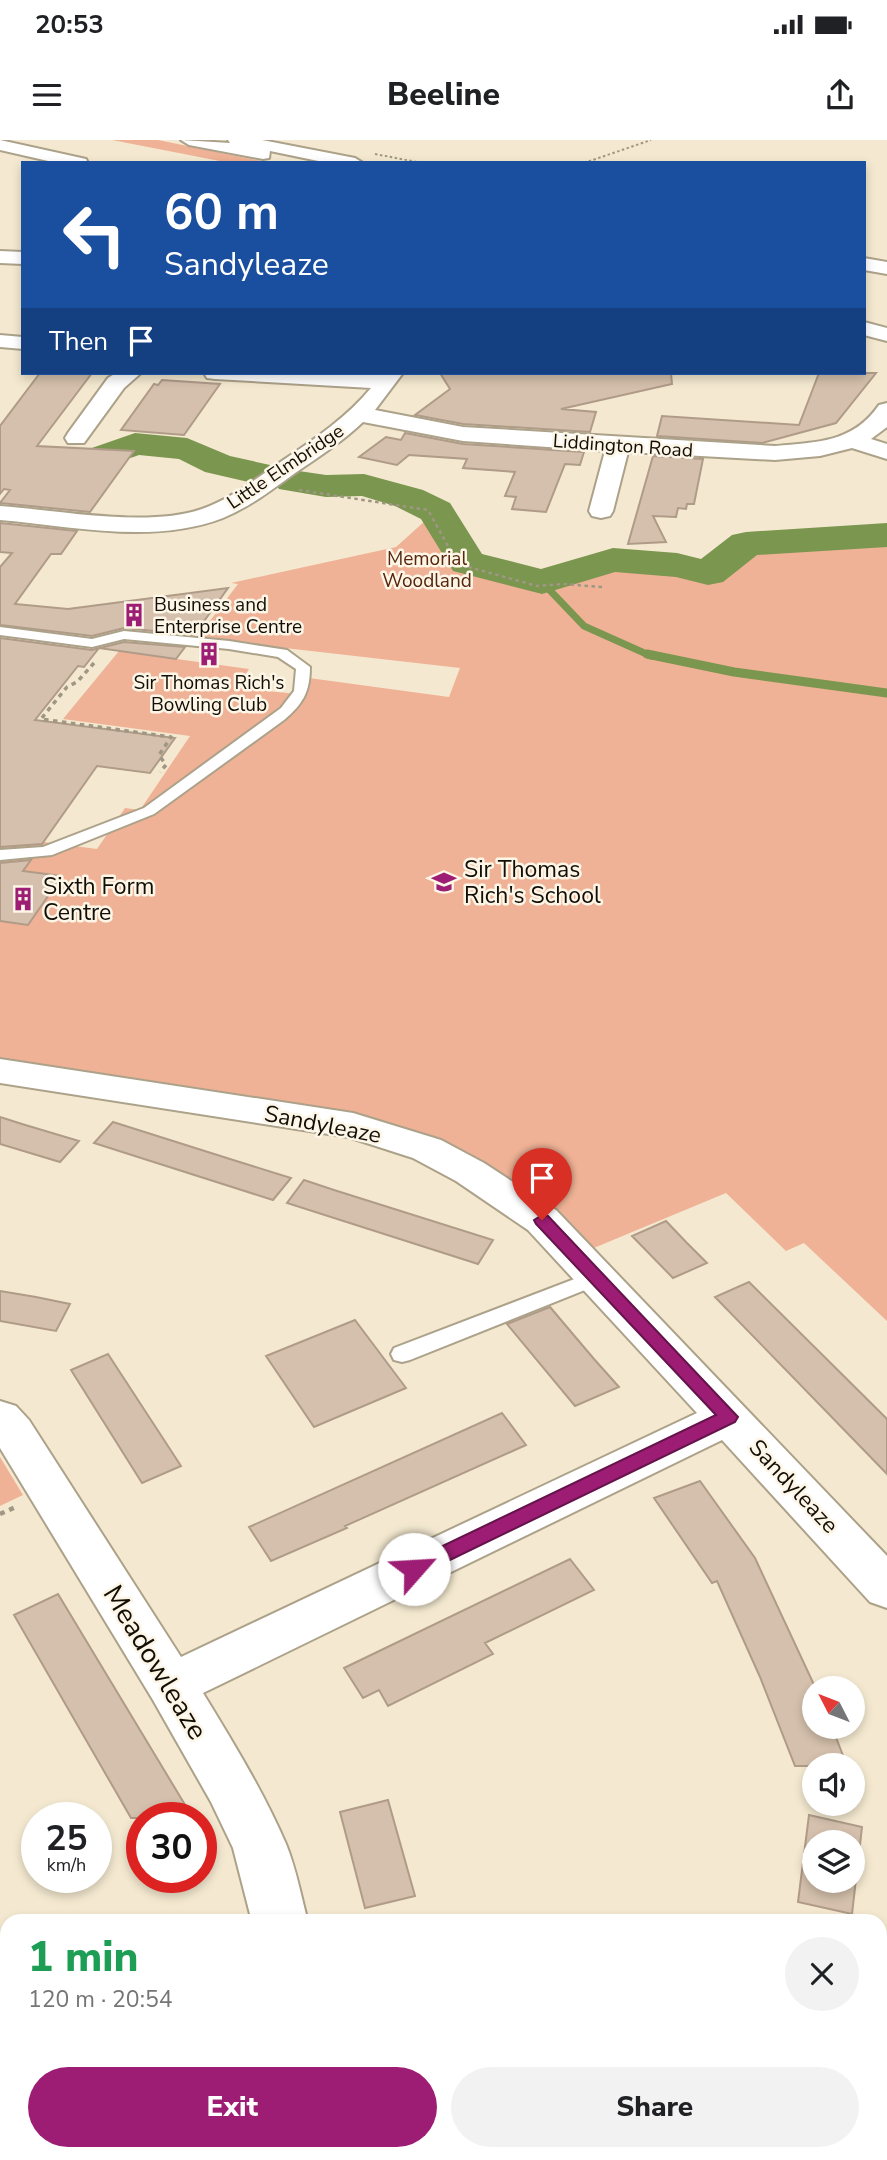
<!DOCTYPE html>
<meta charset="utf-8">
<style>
:root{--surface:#fff;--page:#f2f2f2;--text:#202124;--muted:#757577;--accent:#9c1d73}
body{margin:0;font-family:"Nunito Sans",sans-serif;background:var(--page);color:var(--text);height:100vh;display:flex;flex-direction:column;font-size:26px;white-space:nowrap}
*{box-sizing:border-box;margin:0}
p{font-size:23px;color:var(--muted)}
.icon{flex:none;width:38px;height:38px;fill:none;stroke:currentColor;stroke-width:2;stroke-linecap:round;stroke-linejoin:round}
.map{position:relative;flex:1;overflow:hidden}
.side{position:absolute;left:0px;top:1774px;width:887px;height:247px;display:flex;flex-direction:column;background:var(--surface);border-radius:21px 21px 0 0;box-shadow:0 4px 10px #0003}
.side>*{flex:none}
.top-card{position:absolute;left:21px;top:21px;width:845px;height:214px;border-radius:0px;box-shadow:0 4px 10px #0003;background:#1a4fa0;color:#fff;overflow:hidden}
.needle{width:46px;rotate:312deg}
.tools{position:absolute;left:802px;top:1536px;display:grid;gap:14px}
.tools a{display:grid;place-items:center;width:63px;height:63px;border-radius:50%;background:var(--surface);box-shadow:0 4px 10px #0003;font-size:35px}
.speed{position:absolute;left:21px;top:1662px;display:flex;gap:14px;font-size:35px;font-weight:700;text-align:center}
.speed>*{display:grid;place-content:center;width:91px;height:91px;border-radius:50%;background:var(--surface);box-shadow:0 4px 10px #0003;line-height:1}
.speed small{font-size:18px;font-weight:400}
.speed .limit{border:10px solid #d22;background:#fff;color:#111}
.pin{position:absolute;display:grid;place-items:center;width:60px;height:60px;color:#fff;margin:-72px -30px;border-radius:50% 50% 50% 0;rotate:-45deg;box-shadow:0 0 7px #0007}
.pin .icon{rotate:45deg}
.me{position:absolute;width:77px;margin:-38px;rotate:64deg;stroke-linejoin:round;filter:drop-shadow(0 0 5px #0008)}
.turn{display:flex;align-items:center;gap:24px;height:147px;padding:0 28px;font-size:32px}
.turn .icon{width:91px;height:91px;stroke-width:2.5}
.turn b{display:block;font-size:49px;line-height:60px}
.then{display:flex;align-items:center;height:66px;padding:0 28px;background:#0003;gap:14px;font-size:26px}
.round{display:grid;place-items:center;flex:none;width:74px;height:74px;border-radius:37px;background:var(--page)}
.headline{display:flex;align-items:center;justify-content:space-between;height:119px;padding:0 28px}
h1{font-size:42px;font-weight:800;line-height:52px;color:#1e9e55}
.button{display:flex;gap:14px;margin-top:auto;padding:14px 28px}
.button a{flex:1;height:80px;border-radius:42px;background:var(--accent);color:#fff;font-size:28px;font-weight:800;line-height:80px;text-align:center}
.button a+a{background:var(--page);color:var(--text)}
.status{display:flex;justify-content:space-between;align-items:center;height:49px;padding:0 35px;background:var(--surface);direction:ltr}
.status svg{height:19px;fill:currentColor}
header{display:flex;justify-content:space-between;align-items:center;height:91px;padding:0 28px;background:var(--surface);font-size:32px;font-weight:800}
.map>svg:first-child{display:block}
</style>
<div class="status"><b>20:53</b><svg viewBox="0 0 49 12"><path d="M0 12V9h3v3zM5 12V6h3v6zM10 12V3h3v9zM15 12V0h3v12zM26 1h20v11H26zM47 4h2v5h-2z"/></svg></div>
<header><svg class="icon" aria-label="menu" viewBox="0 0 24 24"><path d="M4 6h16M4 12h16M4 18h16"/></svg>Beeline<svg class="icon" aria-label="share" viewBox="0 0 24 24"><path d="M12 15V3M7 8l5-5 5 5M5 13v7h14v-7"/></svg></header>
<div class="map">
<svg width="887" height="2020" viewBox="0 0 887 2020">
<rect width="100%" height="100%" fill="#f4e9d0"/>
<path fill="#efb296" d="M112,0H158L271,23H230Z
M436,371L467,422L542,442L613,420L677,425L708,433L746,404L812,398L887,395V1181L804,1103L786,1111L726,1053L577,1115L427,1009L0,931V697L46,699L44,702L97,709L125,668L140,670L190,596L63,579L119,511L249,529L237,548L298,554L309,538L449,557L460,528L197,498L238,444L231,443L396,407Z
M0,1317L23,1355L0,1366Z"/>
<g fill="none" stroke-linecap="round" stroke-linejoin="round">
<path stroke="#7b964f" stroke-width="7" d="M542,442L584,486L651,516"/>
<path stroke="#7b964f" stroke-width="9" d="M647,514L734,532L887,553"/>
<path fill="#7b964f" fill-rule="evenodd" d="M135,293L187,298L230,316L270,325L276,333L270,341L257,344L205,332L179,319L139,315L93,331L0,329V307L89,309Z
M292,330L326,335L364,334L423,350L450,363L482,414L541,429L613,408L677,413L701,419L732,395L746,392L887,383V407L757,415L723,442L708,445L676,437L615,432L542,454L453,431L421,379L395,366L362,356L326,357L279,349L273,341L279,333Z"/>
</g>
<path fill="#d4c0ac" stroke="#af9b88" stroke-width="2" fill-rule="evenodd" d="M40,233H92L37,306L134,311L90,372L0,363L10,350L4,349L0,354V286Z
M440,233H671L672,244L561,269L596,272L590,292L463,284L415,275L450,249Z
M819,233H876L836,283L762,303L657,296L662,276L799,285Z
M162,240L220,244L184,295L121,290L154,244L158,245Z
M405,293L463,304L584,312L580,325L565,324L546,372L512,369L516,357L505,356L515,332L463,328L467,319L409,315L397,325L359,317L386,297L401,300Z
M653,316L703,319L694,364H687L686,369L678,368L676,377L653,376L666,402L628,404Z
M0,383L77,391L61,414H51L15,464L68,469L228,448L194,495L124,488L92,496L0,485V427L12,413L0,412Z
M0,498L92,510L124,502L185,507L176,519L99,508L84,527L78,526L35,580L175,598L150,633L97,626L42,704L0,707Z
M31,720L23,731L62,736L28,785L0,781V723Z
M0,977L22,984L79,1001L60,1022L0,1004Z
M113,982L230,1019L291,1038L273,1060L94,1003Z
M304,1040L334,1050L493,1100L478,1124L287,1063Z
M666,1081L686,1102L707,1123L673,1138L632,1096Z
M749,1142L887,1279V1334L715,1157Z
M0,1151L36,1157L70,1164L56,1191L0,1181Z
M550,1167L594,1219L619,1247L575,1266L507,1184Z
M355,1180L406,1248L314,1287L266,1216Z
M108,1214L181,1326L142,1343L71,1230Z
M502,1273L526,1305L345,1386L347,1388L271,1421L249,1387Z
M700,1341L755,1418L816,1549L814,1587H832L847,1626H795L760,1537L717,1441L712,1443L654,1358Z
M570,1419L594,1450L485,1503L493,1514L388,1566L379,1550L363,1558L344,1528Z
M58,1454L193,1678H131L14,1475Z
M388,1660L415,1756L365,1768L340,1672Z
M809,1675L862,1687L852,1774L798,1762ZM814,1703H852V1741H814Z"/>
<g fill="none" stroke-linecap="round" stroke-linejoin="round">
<g stroke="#aca189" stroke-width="4">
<path id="service" d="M0,487L92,499L124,491L229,501L287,510L310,527C310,552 303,564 284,580L154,674L52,715L0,720V710L43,707L144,668L281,568L294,551L296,529L278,517L229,509L124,499L92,507L0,495Z
M598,1130L605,1132L608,1137L605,1142L410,1220L402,1222L394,1220L391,1214L394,1208Z"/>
</g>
<g stroke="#aca189" stroke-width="4">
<path id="minor" d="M0,0L86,19L88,23H57L0,10Z
M0,111L23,112V124L0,123Z
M864,182L887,188V201L864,195Z
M0,195L23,197V209L0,207Z
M116,233H141L124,248L84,303H68L65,298L68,293L108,238Z
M204,233L380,235L381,233H403L375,270L463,287L775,306C817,302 853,303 879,265L887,263V287L871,299L887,304V319L852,308L820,316L775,320L628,312L613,371L610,376L601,378L592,376L589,371L605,311L463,301L363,282C343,301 319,317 295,333C272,350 249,367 223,378C153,405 72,386 0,380V366C58,370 147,388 202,369C233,358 258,337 285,319C316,298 347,277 371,248L215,239L207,238Z
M0,919L353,973L441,1000L484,1023L556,1070L887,1416V1468L870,1462L722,1300L203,1553C233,1602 263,1651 286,1704C296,1728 301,1756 308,1782H252L233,1708L211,1662L153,1560L0,1308V1261L16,1266L29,1280L181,1517L697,1273L528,1090L456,1041L413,1018L348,997L0,943Z
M204,2014H265L263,2020H202Z"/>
</g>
<g stroke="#aca189" stroke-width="4">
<path id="trunk" d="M181,0L230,3L228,0H262L355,18L363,23H328L270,11L269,18L263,19L189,5Z
M864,118L887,122V134L864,130Z"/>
</g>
<path stroke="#9f9784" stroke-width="2" stroke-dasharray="2.5 2.5" stroke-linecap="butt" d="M375,14L422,23
M584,23L651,0"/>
<path stroke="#9f9784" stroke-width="2.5" stroke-dasharray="3.5 3.5" stroke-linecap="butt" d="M299,350L428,370L458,424L537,446L563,444L602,447"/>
<path stroke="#9f9784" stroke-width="3.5" stroke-dasharray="4.5 4.5" stroke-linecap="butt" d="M94,523L77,542L67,547L41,579L171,597L159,615L166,625L160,632"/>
<path stroke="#9f9784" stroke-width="4.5" stroke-dasharray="5 5" stroke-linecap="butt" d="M0,1374L18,1366"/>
<use href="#service" fill="#fff" fill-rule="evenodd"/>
<use href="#minor" fill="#fff" fill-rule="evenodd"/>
<use href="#trunk" fill="#fff" fill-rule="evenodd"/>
</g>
<path fill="#9c1d73" stroke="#65134b" stroke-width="2" d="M542,1075L548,1076L738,1277L735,1282L421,1434L414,1437L407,1434L404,1429L407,1423L716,1275L536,1084L534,1080Z"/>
<defs>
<g id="building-bare" transform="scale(1.89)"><path d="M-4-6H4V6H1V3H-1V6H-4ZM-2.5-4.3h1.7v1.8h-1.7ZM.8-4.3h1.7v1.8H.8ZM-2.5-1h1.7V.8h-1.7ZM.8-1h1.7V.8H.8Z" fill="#9c1d73" stroke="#fdf6e7" stroke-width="2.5" paint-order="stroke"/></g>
<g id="school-bare" transform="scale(1.89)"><path d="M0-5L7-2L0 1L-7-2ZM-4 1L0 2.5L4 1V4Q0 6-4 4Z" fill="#9c1d73" stroke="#fdf6e7" stroke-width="2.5" paint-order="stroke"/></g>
</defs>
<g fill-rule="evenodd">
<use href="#building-bare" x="134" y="475"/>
<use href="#building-bare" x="209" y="514"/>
<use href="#school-bare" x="444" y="742"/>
<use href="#building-bare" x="23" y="759"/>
</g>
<g text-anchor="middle" stroke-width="5" stroke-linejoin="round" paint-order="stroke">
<g font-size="19" fill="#120e06" stroke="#fdf6e7">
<text transform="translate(623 305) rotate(4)" y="7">Liddington Road</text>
<text transform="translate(285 326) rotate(-34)" y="7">Little Elmbridge</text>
</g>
<g font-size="19" fill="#56260d" stroke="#fdf6e7">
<text x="427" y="425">Memorial<tspan x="427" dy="22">Woodland</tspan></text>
</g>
<g font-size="19" fill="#120e06" stroke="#fdf6e7" text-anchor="start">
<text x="154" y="471">Business and<tspan x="154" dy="22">Enterprise Centre</tspan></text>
<text x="209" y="549" text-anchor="middle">Sir Thomas Rich's<tspan x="209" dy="22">Bowling Club</tspan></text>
</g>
<g font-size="23" fill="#120e06" stroke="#fdf6e7" text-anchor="start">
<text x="464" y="737">Sir Thomas<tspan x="464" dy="26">Rich's School</tspan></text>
<text x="43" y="754">Sixth Form<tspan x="43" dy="26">Centre</tspan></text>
</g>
<g font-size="23" fill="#120e06" stroke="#fdf6e7">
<text transform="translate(323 984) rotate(11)" y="8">Sandyleaze</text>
<text transform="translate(794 1346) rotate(47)" y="8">Sandyleaze</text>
</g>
<g font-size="28" fill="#120e06" stroke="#fdf6e7">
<text transform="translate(156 1522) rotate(59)" y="10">Meadowleaze</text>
</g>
</g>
</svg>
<div class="tools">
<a><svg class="needle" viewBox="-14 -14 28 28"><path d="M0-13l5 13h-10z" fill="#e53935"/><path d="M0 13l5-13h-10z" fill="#757577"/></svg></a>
<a><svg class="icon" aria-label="sound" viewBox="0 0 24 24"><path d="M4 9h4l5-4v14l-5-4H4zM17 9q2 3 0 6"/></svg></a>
<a><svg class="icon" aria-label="layers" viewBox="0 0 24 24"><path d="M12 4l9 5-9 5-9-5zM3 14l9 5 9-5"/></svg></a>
</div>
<div class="speed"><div>25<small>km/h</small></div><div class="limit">30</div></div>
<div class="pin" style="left:542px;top:1080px;background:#d93025"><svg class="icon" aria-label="arrive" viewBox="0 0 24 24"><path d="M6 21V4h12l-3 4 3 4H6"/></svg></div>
<svg class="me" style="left:414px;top:1429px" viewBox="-20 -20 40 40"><circle r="19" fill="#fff"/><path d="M0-13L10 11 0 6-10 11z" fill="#9c1d73"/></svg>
<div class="top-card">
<div class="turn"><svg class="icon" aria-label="left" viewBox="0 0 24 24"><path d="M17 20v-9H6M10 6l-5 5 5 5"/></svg><div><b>60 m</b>Sandyleaze</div></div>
<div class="then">Then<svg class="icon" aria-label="arrive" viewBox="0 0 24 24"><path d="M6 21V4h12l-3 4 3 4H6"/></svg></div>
</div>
<section class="side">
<div class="headline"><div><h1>1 min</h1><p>120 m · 20:54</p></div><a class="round"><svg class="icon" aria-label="close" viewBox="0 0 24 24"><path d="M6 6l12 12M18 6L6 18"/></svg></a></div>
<div class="button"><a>Exit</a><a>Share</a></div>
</section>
</div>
